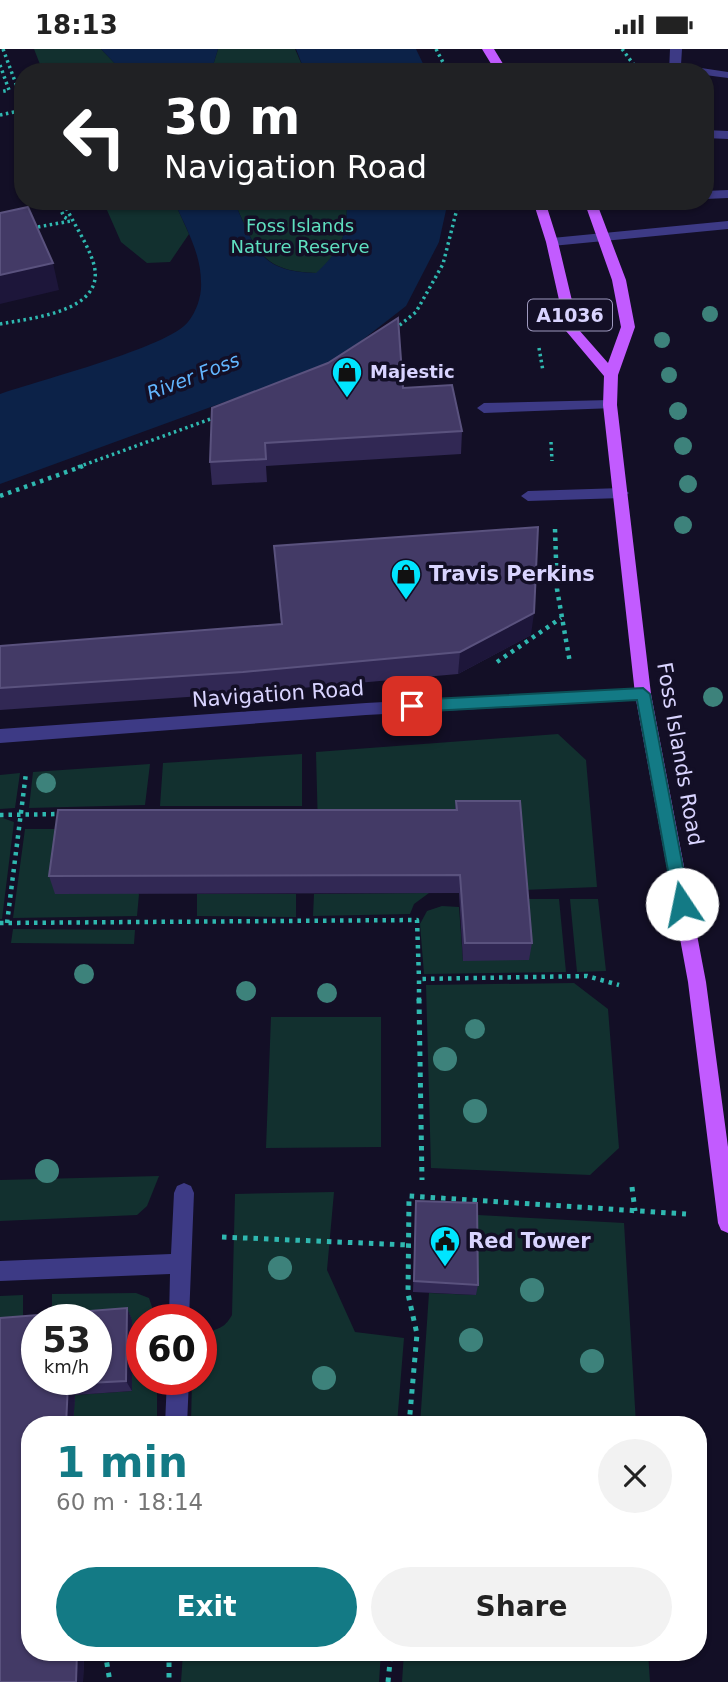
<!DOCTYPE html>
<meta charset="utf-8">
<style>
:root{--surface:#fff;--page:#f2f2f2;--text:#222;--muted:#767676;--accent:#137a85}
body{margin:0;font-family:"DejaVu Sans",sans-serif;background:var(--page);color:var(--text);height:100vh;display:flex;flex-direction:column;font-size:26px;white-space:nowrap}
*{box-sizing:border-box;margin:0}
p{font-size:23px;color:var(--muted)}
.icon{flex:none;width:38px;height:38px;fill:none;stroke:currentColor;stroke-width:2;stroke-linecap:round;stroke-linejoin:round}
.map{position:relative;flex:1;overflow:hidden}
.side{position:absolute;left:21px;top:1367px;width:686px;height:245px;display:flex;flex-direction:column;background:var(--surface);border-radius:28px;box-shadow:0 2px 5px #0004}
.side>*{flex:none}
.top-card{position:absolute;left:14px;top:14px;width:700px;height:147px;border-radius:28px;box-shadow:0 2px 5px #0004;background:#202124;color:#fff;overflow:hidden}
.speed{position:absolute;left:21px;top:1255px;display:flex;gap:14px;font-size:35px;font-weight:700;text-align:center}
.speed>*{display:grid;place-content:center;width:91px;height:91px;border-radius:50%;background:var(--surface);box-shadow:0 2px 5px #0004;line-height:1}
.speed small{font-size:18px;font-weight:400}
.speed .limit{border:10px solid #d22;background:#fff;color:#111}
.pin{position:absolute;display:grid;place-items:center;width:60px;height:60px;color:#fff;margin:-30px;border-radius:14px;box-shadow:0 4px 10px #0006}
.me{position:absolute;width:77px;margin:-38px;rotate:349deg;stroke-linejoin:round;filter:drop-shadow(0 0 5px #0008)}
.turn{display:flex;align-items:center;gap:24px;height:147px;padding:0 35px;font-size:32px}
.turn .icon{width:91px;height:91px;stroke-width:2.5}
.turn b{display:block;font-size:49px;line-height:60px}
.round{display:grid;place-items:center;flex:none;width:74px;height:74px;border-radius:37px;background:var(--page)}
.head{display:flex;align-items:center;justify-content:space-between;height:119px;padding:0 35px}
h1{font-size:42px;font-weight:700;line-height:52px;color:var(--accent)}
.cta{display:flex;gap:14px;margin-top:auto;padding:14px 35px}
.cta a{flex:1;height:80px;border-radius:42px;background:var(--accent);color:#fff;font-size:28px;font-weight:700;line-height:80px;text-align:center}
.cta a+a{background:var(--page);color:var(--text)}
.status{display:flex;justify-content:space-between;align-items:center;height:49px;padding:0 35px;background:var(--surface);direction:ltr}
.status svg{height:19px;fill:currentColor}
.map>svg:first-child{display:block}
</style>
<div class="status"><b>18:13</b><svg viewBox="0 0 49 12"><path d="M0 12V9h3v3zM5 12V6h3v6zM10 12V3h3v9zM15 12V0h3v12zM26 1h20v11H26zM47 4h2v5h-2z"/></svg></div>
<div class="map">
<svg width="728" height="1633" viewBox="0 0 728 1633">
<rect width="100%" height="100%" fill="#130f26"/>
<path fill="#12302f" d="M34,0H101L123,23H43Z
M218,0H295L305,23H211Z
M103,152H174L189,185L170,213L147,214L121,193Z
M234,152H347C347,187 342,200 317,224C260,223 255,199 234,152Z
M558,685L586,711L597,838L523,841L318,780L316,703Z
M302,705V757H160L163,714Z
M150,715L145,756L29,759L33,723Z
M20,724L15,759L0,760V726Z
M0,768L14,773L2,870H0Z
M25,780H63L139,845L137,867L13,869Z
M429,844L414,855L410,865L313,867L314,845Z
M197,845H296V868L197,867Z
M524,850H559L566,923L424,925L420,875L427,862L442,857L459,858L463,912Z
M570,850H598L606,922L577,923Z
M13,880L135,881L134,895L11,894Z
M574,934L608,960L619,1099L590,1126L431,1119L426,936Z
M271,968H381V1098L266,1099Z
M159,1127L147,1157L137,1166L0,1172V1131Z
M334,1143L327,1221L355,1283L404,1289L397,1375H191L192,1330H201C201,1319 196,1293 206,1286C218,1277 223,1282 232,1266L235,1145Z
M478,1166L624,1174L636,1375L420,1376L429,1244L476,1246Z
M136,1244L149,1249L156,1270H142V1330H157V1371L142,1375H73L75,1346L132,1342L96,1270H52V1245Z
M23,1246V1280L0,1282V1247Z
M381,1603L379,1633H181L183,1604Z
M404,1603H648L650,1633H402Z"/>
<path fill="#0c2248" d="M101,0H218L211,23H123Z
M296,0H416L427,23H305Z
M174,152H234C255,199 259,223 316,224C342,200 347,187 347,152H448L439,193L406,257L334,313L0,435V345C37,332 169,298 188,273C197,262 202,246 201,233C201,204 185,177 174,152Z"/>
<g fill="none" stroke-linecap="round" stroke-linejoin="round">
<path stroke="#2fb8b0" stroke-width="3.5" stroke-dasharray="2.5 3.5" stroke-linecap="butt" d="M3,0L23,54
M436,0L448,23
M622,0L637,20L635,23
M0,16L9,41L0,43
M0,66L19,62L23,71
M57,152L64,168L70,171
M32,179L71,172
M0,275C31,269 106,263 94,216C88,194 72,173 63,152
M395,280L416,263L443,215L459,152
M539,299L543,322
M551,393L552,412
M78,418L216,368"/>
<path stroke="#2fb8b0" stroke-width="4.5" stroke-dasharray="3.5 5" stroke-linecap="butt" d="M0,447L83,417
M555,480L557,540L570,614
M497,613L561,569
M0,766L62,765
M0,874L417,871L419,930
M7,874L26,724
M419,952V930L587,927L619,936"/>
<path stroke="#2fb8b0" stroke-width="5" stroke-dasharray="4.5 6" stroke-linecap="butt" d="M419,950L422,1131
M632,1138L635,1162
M222,1188L409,1196
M409,1376L417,1285L408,1245L409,1147L686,1165
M105,1603L110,1633
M169,1603V1633
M388,1633L391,1603"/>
<path fill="#3d3a85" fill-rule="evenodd" d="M670,0H682L681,16L728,23V29L705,26V23H669Z
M705,81L728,82V90L705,89Z
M728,141V149L705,150V142Z
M535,152H567C560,158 544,159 536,157Z
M728,172V180L552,197L546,193L552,189Z
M610,351L615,353V359L484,364L477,359L484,354Z
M622,439L629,444L622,449L528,452L521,447L528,442Z
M643,639L651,645L643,651L366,666L0,694V680L366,654Z
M184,1134L191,1137L194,1144L189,1270H169L170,1225L0,1232V1212L171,1205L174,1144L177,1137Z
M167,1330H189L187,1376H165Z"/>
<path fill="#c25bff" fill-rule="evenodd" d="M482,0H494L508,23H496Z
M533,152H545L558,193L579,281L608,314L621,278L612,231L584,152H596L626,231L635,278L618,326L617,356L651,645L706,933L728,1098V1184L721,1181L718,1174L688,933L635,645L603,356L604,327L566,282L546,193Z"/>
</g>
<g fill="#3d827b">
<circle cx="710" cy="265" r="8"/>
<circle cx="662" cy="291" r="8"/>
<circle cx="669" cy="326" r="8"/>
<circle cx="678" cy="362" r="9"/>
<circle cx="683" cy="397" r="9"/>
<circle cx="688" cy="435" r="9"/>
<circle cx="683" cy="476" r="9"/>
<circle cx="713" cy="648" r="10"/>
<circle cx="46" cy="734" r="10"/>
<circle cx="84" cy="925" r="10"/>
<circle cx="246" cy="942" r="10"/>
<circle cx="327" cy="944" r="10"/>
<circle cx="475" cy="980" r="10"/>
<circle cx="445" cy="1010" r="12"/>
<circle cx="475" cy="1062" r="12"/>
<circle cx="47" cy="1122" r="12"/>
<circle cx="280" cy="1219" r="12"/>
<circle cx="532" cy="1241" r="12"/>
<circle cx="471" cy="1291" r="12"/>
<circle cx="592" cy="1312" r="12"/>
<circle cx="324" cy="1329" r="12"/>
</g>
<path fill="#312854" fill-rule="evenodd" d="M403,339L462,382L461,405L266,417L267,433L212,436L210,413Z
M274,497L531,586L458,625L245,644L0,661V597L281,575Z
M456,752L532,894L529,911L463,912L459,844L55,845L49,827L455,761Z
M416,1152L478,1236L476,1246L413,1243Z
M127,1259L132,1271V1342L75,1346L73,1376H30V1603H84L83,1633H0V1269ZM37,1270H96V1330H37Z"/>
<path fill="#1d163a" d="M53,214L59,241L0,255V226Z
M534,564L531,586L458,625L460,603Z
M127,1259L132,1271V1342L126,1332Z
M68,1335L75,1346L73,1376H66Z
M77,1603H84L83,1633H76Z"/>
<path fill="#433a66" stroke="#5a527e" stroke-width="2" fill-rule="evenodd" d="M28,158L53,214L0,226V164Z
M398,269L403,339L452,336L462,382L265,394L266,410L210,413L212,359L328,314Z
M538,478L534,564L460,603L243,623L0,639V597L282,575L274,497Z
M456,752H520L532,894H465L460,826L49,827L58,761H457Z
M416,1152L477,1154L478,1236L414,1232Z
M127,1259L126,1332L68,1335L66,1376H30V1603H77L76,1633H0V1269ZM37,1270H96V1330H37Z"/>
<path fill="#137a85" stroke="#0c4f56" stroke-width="2" d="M643,639L650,645L690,855L688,859H677L674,855L637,651L412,663L405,657L412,651Z"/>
<defs>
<g id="shop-pin" transform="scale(1.575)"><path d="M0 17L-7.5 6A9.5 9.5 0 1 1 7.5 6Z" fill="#00e5ff" stroke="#130f26"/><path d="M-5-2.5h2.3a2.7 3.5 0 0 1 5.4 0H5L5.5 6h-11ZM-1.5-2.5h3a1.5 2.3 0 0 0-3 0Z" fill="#111"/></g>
<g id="civic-pin" transform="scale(1.575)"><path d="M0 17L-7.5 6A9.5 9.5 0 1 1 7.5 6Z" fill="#00e5ff" stroke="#130f26"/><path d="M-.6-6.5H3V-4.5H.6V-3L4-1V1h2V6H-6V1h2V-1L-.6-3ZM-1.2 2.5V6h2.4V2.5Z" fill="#111"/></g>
</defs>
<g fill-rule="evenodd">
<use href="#shop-pin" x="347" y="323"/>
<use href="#shop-pin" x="406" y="525"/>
<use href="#civic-pin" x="445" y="1192"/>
</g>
<g text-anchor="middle" stroke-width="7" stroke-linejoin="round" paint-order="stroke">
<g font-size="18" fill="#5fe0c0" stroke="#130f26">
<text x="300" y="183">Foss Islands<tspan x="300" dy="21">Nature Reserve</tspan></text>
</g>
<g font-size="18" font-weight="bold" fill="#d9d4ff" stroke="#130f26" text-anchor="start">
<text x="370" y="329">Majestic</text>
</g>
<rect fill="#130f26" stroke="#9e99be" stroke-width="2" x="528" y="250.5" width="84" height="31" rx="5"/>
<g font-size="19" font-weight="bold" fill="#d9d4ff">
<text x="570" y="273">A1036</text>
</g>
<g font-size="19" font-style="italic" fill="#62b6ff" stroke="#130f26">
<text transform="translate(193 327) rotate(-21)" y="7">River Foss</text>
</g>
<g font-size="21" font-weight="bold" fill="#d9d4ff" stroke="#130f26" text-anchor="start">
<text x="429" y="532">Travis Perkins</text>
<text x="468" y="1199">Red Tower</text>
</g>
<g font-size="21" fill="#d9d4ff" stroke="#130f26">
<text transform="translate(278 645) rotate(-4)" y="7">Navigation Road</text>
<text transform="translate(680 705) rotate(80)" y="7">Foss Islands Road</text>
</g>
</g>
</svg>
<div class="speed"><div>53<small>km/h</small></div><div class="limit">60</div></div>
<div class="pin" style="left:412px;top:657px;background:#d93025"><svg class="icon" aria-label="arrive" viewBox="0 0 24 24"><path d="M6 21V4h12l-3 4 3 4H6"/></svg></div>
<svg class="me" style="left:682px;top:855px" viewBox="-20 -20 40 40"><circle r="19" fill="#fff"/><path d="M0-13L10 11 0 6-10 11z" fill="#137a85"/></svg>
<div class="top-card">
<div class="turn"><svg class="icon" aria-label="left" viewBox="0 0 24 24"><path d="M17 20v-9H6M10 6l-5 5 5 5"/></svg><div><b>30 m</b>Navigation Road</div></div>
</div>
<section class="side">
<div class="head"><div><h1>1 min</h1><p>60 m · 18:14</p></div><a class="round"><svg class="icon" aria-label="close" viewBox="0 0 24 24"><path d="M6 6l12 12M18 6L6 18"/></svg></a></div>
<div class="cta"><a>Exit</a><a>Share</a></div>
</section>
</div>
